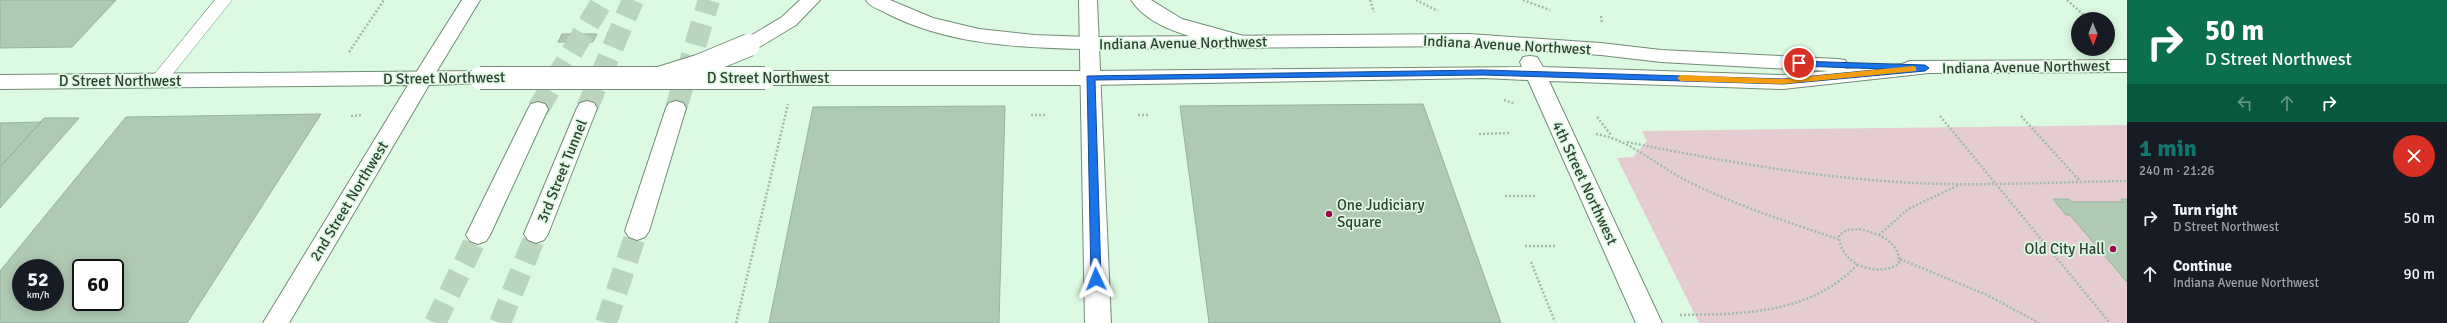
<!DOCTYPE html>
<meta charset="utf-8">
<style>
:root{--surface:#171b24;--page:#242831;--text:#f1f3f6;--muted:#9ea1a6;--accent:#0f766e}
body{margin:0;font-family:Signika,sans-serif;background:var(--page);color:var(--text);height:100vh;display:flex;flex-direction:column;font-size:15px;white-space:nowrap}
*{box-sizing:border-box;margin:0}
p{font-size:13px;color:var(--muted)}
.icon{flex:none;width:22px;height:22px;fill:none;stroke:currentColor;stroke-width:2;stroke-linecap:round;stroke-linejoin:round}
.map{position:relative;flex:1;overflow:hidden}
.sheet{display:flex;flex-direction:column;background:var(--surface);width:320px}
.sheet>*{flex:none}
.top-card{background:#0b6e4f;color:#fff;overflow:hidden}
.needle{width:26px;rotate:179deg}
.tools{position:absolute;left:2071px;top:12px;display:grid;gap:8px}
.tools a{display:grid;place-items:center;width:44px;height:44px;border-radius:50%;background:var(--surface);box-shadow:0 2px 10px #0003;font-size:20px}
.speed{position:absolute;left:12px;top:259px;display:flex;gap:8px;font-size:20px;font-weight:700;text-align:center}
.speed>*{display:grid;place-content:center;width:52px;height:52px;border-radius:50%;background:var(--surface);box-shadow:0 2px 10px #0003;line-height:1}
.speed small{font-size:10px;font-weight:400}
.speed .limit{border:2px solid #111;border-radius:6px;background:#fff;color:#111}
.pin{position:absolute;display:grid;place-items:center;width:34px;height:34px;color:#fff;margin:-17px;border:2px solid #fff;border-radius:50%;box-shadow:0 1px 4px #0007}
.me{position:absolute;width:44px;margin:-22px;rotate:358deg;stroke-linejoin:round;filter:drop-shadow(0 0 3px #0008)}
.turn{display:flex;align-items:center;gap:14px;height:84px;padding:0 12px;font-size:18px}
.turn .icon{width:52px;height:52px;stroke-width:2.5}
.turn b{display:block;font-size:28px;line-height:34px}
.lanes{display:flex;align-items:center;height:38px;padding:0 12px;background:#0003;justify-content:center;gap:20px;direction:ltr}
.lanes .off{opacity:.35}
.round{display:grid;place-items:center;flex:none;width:42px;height:42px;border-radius:21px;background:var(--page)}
.overview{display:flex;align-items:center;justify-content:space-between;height:68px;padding:0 12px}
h1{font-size:24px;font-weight:800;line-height:30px;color:var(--accent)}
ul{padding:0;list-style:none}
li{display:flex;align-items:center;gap:12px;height:56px;padding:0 12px}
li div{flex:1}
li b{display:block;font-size:15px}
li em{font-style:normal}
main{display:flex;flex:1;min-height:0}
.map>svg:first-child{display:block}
</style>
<main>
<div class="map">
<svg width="2127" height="323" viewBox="0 0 2127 323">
<rect width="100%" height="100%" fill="#dcfae1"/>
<path fill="#e4ccd1" d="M2127,125V323H1699L1617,158L1633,157L1647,141L1642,131Z"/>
<path fill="#afc9b3" stroke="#97b39c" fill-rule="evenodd" d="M0,0H116L72,47L0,48Z
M562,34H597L593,42H558Z
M1423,104L1501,323H1209L1180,106Z
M1005,106L999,323H769L813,107Z
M321,114L187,323H0V271L126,117ZM21,268H55V302H21ZM81,268H115V302H81Z
M44,118H79L0,208V167Z
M41,122L0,167V123Z
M2053,199H2069L2071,202H2123L2121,199H2127V282L2070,215H2066Z"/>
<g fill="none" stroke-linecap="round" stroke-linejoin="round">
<path stroke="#bad4be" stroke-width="22" stroke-dasharray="22 11" stroke-linecap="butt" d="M587,108L633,0
M676,108L709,0
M538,109L603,0
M435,323L478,235
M500,323L536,234
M606,323L637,231"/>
<g stroke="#728c76" stroke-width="1">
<path id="service" d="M215,0H232L164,85H152L149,81L152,77Z"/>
</g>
<g stroke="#728c76" stroke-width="2">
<path id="tertiary" d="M1469,34L1601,43L1661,50L1838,59L1845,60L1848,65L1845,69L1902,64L1910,61L2127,60V72L1929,73L1783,89L1549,81L1662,323H1636L1528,80L1483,78L1090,85H765L758,83L755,78L758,73L765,71H1090L1522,67L1520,62L1523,57L1530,56L1537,57L1543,67L1783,75L1829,71L1661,62L1601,55L1469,46L1089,49L1082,47L1079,43L1082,39L1089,37Z
M480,71L487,73L490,78L487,83L429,85L289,323H263L408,85L0,89V75Z"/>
</g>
<g stroke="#728c76" stroke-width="2">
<path id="primary" d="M1079,0H1097L1111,323H1085Z
M1131,0H1151L1182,19L1251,38L1254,42L1251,46L1244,48C1207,40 1154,34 1131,0Z"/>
</g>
<g stroke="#728c76" stroke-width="2">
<path id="motorway" d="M462,0H480L429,84L422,86L415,84L412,79Z
M800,0H820L796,25L756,49L749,51L742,49L739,45L742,41L782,17Z
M866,0H890L933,18L979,29L1034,35L1089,37L1096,39L1099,43L1096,47L1089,49C1021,48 948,45 886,13C879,9 870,7 866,0Z
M587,101L594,103L597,108L548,234L544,240L536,243L528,240L524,234L577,108L580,103Z
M676,101L683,103L686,108L649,231L645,237L637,240L629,237L625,231L666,108L669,103Z
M538,102L545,104L548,109L490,235L486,241L478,244L470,241L466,235L528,109L531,104Z"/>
</g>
<path stroke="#a2baa6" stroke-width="2.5" stroke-dasharray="2 2" stroke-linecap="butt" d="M1370,0L1374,12
M1416,0L1438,11
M1523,0L1550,10
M2067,0L2088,19
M1601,16L1602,23
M349,52L384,0
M1504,100L1515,104
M1031,115H1045
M1138,115H1150
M351,116L363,115
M1940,116L2110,323
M2021,116L2080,181
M1597,117L1611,135
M1479,134L1509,133
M1596,134C1631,140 1657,166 1687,181C1735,205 1787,222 1838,239
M1627,142C1716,160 1806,176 1897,182C1973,187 2050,182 2127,181
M1505,196H1536
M1859,229C1878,233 1901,242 1899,264C1876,278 1839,264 1839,235L1847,230Z
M1879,235L1908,209L1959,185
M1525,246H1557
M1900,259L1987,295L2039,323
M1531,262L1555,322
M1680,315C1744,314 1812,314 1858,264
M736,323L788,104"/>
<use href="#service" fill="#fff" fill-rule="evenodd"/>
<use href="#tertiary" fill="#fff" fill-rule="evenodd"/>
<use href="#primary" fill="#fff" fill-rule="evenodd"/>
<use href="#motorway" fill="#fff" fill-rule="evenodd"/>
<g stroke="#728c76" stroke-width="24" stroke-linecap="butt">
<path id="tertiary-bridge" d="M480,78H765"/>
</g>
<g stroke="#728c76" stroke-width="24" stroke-linecap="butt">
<path id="motorway-bridge" d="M659,78L698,66L749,45"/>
</g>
<use href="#tertiary-bridge" stroke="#fff" stroke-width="22"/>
<use href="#motorway-bridge" stroke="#fff" stroke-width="22"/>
</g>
<path fill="#1a73e8" stroke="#114b97" d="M1796,61L1925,65L1929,68L1925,71L1783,84L1483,75L1095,80L1101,279L1096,283L1091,279L1087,76L1483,70L1783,79L1884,69L1799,66L1794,63Z"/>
<path fill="#f59e0b" d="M1913,66L1916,67V71L1783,84L1681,81L1677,78L1681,75L1783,79Z"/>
<g fill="#9f074d" stroke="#dcfae1" stroke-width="1.5">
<circle cx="1329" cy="214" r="4"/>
<circle cx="2113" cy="249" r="4"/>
</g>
<g text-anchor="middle" stroke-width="3.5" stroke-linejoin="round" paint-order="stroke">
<g font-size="15" fill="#323e34" stroke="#dcfae1">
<text transform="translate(1183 43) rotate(-1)" y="5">Indiana Avenue Northwest</text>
<text transform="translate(1507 45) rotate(3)" y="5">Indiana Avenue Northwest</text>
<text transform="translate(2026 67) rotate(-1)" y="5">Indiana Avenue Northwest</text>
<text transform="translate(444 78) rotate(-1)" y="5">D Street Northwest</text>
<text x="768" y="83">D Street Northwest</text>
<text x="120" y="86">D Street Northwest</text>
<text transform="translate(562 171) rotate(-68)" y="5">3rd Street Tunnel</text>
<text transform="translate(1585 183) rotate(65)" y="5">4th Street Northwest</text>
<text transform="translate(349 201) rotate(-59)" y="5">2nd Street Northwest</text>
</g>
<g font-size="15" fill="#323e34" stroke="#dcfae1" text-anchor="start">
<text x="1337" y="210">One Judiciary<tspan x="1337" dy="17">Square</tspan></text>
<text x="2105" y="254" text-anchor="end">Old City Hall</text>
</g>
</g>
</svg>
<div class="tools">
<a><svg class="needle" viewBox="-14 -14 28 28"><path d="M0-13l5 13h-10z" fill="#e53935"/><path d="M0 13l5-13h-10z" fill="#9ea1a6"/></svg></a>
</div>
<div class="speed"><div>52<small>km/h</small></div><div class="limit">60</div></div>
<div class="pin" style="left:1799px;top:63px;background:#d93025"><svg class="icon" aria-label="arrive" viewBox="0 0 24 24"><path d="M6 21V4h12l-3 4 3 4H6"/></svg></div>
<svg class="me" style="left:1096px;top:279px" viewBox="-20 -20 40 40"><path d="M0-17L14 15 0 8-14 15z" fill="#1a73e8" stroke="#fff" stroke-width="4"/></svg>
</div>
<section class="sheet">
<div class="top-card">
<div class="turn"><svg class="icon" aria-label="right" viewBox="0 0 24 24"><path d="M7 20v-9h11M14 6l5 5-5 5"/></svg><div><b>50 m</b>D Street Northwest</div></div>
<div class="lanes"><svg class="icon off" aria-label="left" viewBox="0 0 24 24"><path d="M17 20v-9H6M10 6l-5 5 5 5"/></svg><svg class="icon off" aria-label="ahead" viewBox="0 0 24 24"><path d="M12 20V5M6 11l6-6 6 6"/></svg><svg class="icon" aria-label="right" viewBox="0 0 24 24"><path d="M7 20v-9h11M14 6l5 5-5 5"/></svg></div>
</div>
<div class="overview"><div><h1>1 min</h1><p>240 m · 21:26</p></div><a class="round" style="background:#d93025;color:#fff"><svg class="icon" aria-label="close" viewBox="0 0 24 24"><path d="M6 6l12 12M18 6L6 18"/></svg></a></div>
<ul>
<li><svg class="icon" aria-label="right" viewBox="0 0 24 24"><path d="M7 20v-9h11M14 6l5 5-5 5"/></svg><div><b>Turn right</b><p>D Street Northwest</p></div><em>50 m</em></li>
<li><svg class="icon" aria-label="ahead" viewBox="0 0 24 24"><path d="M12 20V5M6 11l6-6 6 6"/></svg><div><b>Continue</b><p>Indiana Avenue Northwest</p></div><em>90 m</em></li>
</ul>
</section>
</main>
